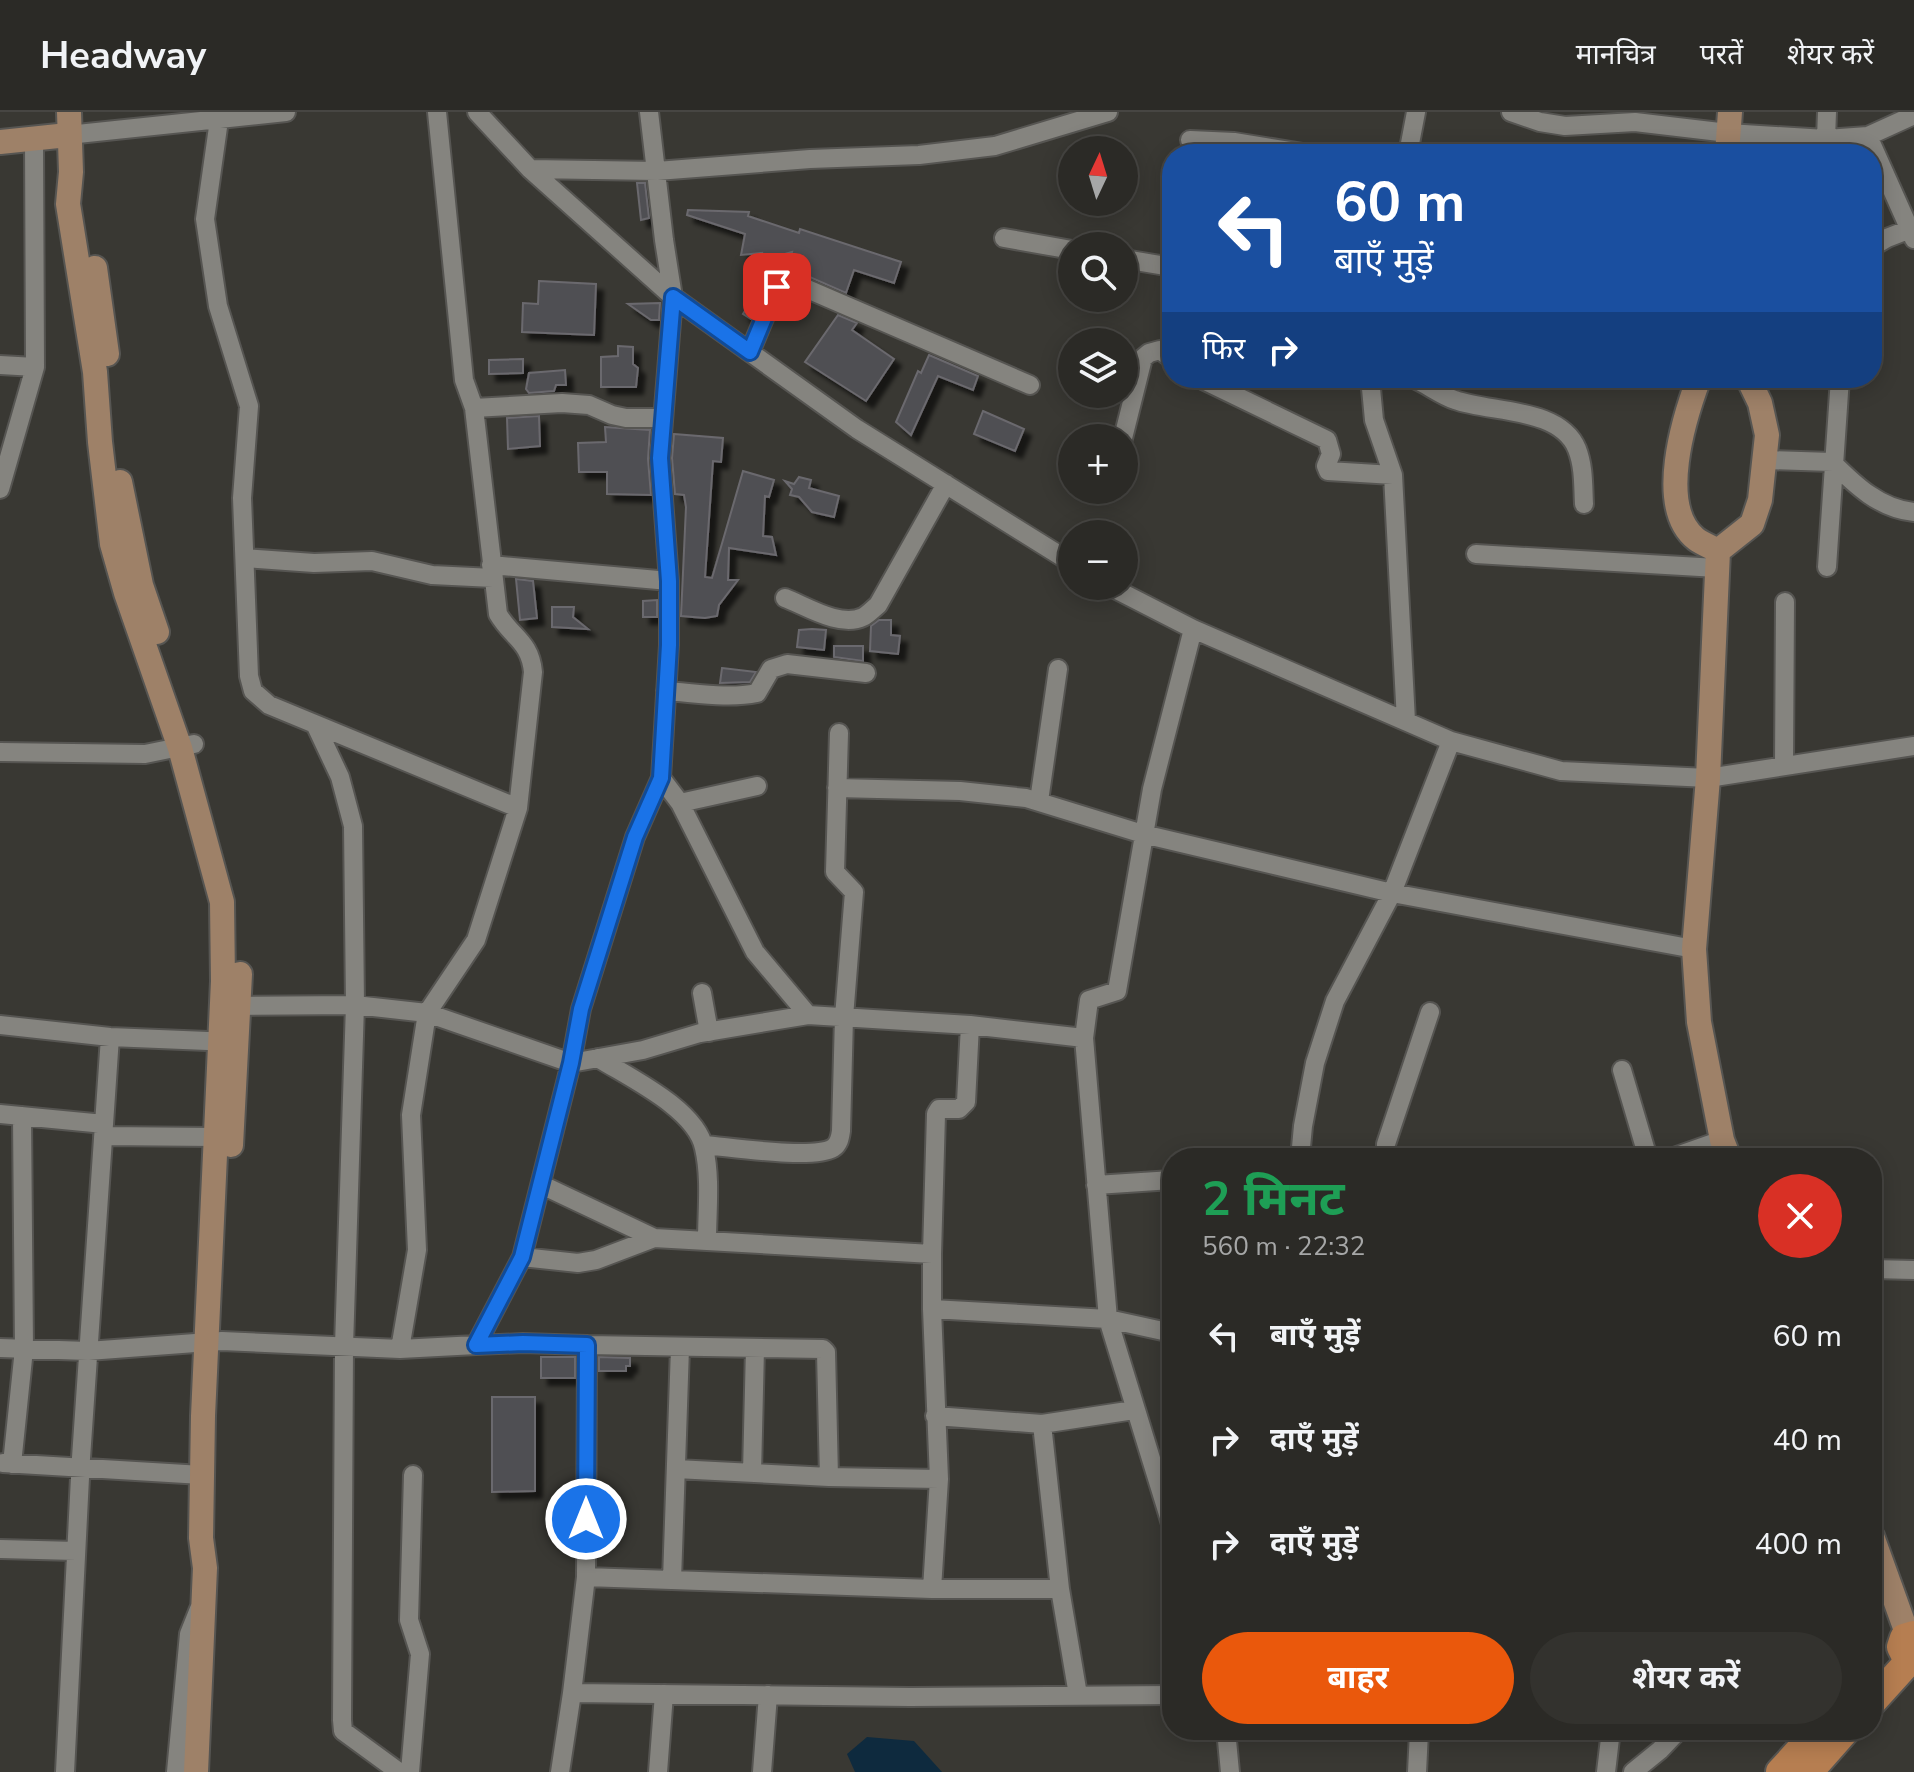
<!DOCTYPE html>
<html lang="hi">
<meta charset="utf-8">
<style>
:root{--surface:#2b2a26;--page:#33322e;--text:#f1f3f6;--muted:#a6a7a7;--line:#474643;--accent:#ea580c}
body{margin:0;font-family:"Nunito Sans","Noto Sans Devanagari",sans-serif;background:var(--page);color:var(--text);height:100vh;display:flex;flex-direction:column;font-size:30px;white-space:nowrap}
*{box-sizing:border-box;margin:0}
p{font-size:26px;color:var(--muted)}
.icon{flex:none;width:44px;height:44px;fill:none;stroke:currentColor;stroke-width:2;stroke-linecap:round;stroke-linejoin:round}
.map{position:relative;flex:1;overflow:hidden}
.details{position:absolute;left:1162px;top:1036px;width:720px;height:592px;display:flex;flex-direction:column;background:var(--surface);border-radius:32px;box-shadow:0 4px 20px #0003,0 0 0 2px var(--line)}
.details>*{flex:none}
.guide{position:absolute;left:1162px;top:32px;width:720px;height:244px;border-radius:32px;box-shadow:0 4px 20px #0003,0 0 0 2px var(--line);background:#1a4fa0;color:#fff;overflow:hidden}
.needle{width:52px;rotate:4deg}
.buttons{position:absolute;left:1058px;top:24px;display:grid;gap:16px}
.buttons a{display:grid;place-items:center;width:80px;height:80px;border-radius:50%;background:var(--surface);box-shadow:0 4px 20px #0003,0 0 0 2px var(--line);font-size:40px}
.pin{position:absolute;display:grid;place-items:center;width:68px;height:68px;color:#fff;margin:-34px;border-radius:16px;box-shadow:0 4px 12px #0006}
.me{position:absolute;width:88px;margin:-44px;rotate:0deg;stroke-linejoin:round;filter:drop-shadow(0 0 6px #0008)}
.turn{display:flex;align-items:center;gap:28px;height:168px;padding:0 40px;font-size:36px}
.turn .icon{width:104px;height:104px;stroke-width:2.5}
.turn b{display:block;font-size:56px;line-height:68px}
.then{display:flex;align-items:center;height:76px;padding:0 40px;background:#0003;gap:16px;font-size:30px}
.round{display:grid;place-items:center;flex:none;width:84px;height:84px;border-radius:42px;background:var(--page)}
.overview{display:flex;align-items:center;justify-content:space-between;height:136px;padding:0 40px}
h1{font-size:48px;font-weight:700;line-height:60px;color:#1e9e55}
.cta{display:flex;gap:16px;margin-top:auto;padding:16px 40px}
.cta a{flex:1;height:92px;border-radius:48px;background:var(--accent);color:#fff;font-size:32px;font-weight:700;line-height:92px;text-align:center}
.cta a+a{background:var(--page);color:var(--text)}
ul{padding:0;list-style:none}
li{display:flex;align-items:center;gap:24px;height:104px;padding:0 40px}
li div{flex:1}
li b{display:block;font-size:30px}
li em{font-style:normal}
header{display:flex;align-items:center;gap:48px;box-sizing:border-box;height:112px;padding:0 40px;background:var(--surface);border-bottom:2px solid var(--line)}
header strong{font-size:38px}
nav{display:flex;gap:44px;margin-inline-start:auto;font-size:28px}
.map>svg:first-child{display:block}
</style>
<header>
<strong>Headway</strong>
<nav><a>मानचित्र</a><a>परतें</a><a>शेयर करें</a></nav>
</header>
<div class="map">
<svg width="1914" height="1660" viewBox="0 0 1914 1660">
<defs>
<filter id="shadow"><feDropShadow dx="7" dy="7" stdDeviation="2" flood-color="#0009"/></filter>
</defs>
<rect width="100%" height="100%" fill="#393833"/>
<path fill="#0e2a3e" d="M867,1625L914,1629L942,1660H855L847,1642Z"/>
<path fill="#504f53" stroke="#6b696e" stroke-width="2" filter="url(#shadow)" d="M637,71H645L649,106L641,108Z
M688,98L749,100L748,104L799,121L800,117L901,150L894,171L854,158L846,181L796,159L787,158L792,140L760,149L762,141L741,143L745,122L687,103Z
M539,169L596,172L594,223L522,220L523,191L538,192Z
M753,186L758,189L751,207L743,202Z
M660,191L659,208H651L628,192Z
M838,203L857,211L852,218L894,247L866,289L805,250Z
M618,234L633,235V252L638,256L636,275H601V245L618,244Z
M929,243L978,264L973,278L938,264L911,323L896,310L918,259L921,261Z
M523,247V261L489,262V248Z
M565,258L566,273H556L554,279L529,281L526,277L529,261Z
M983,299L1024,317L1015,339L974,322Z
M539,304L540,334L508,337L507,306Z
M605,315L650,318L648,347L651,383L607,382V360H579L578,331L606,330Z
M674,322L723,326L721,350L713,349L705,465L712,466L743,359L774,368L769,385L765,384L763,424L772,425L776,443L729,436L728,468H738L719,493L717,504L705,506L681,504L686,395L684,383L675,382L672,346Z
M799,365L811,368L809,376L839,384L834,405L812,400L799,385L790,383L792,377L785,369L794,372Z
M516,467L533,469L537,506L520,508Z
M657,488V505H643V489Z
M552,495H574L573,505L588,517L552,515Z
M879,508H891V523L900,524L898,542L870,539L871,514Z
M812,517L826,518L824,538L797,535L799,518Z
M834,534H863V549L834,545Z
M722,556L756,560L750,570L720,571Z
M541,1245H575V1266H541Z
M599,1245L630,1246V1254H626V1259H599Z
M492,1285H535V1379L492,1380Z"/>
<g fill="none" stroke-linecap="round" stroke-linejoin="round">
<g stroke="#565552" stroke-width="22">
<path id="street" d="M477,0L530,57L673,185L857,317L1072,451
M1511,0L1540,10L1565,14L1635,10L1728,21L1826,27L1868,24L1914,127
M219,8L205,107L218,194L249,294L242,386L249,564L253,579L269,593L518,696
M68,23L286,0
M1868,24L1914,3
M1826,27L1827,0
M1190,28L1234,30L1309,42
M1408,42L1416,0
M530,57L657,59L810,47L919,43L995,34L1108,0
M1004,126L1072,138
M1872,135L1887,126L1910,117
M1124,147L1172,155
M750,240L777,175L783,170H791L1030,273
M0,253L35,255
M1199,266L1327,328L1331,342L1326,354L1328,359L1393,363
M1370,266L1374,308L1393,363L1406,609
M1412,266C1427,272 1440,283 1455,288C1491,301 1560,295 1577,337C1584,355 1583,374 1584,392
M474,296L562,291L589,293L612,303L626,306H662
M1123,326L1143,246L1149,241L1160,238L1172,247
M1766,348L1832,350C1855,373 1880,397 1914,400
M0,377L35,255L34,28
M1476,442L1717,456
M245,446L314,451L372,449L432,463L493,466
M491,453L669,469
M1827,455L1840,266
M1109,474L1193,517L1451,629L1561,659L1708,666L1914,634
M785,486C806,494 840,516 863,505C869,502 874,496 878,493L946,372
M666,579C696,581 728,587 757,581L771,557L787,552L866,561
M315,612L340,665L353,714L355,893L344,1234L342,1608L343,1619L399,1660
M0,640L145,642L194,632
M1784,653L1785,490
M661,666L680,691L755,840L808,903
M837,676L960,679L1026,686L1143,722L1392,781L1694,837
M1039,689L1058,557
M680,691L757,674
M702,881L709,920
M226,894L355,893L427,901L571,951L643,938L700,921L808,903L970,913L1084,926
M0,913L110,925L232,930
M598,946C630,966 696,997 704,1036C711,1066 707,1099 707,1129
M1622,958L1648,1046
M0,1002L104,1012
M103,1024L215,1025
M704,1033C730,1035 813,1048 833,1036C839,1032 840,1026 841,1019L844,905L854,780L835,760L839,621
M1300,1046L1303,1014L1315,951L1335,889L1392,781L1451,629
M1386,1046V1032L1430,900
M1621,1046L1646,1044
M1671,1046L1722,1028
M542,1073L654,1126
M1096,1073L1172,1068
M932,1142L936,1002L939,997H959L966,990L970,913
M522,1145L578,1151L596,1148L654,1126L932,1142V1197L1108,1207L1172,1221
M1872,1157L1914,1158
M932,1197L939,1367L932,1477H1060L1042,1312L935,1304
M476,1233L523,1231L587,1233
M0,1236L88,1239L222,1229L400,1237L476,1233L522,1145L571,951L581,897L635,725L661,666L669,533V469L660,346L673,185L664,128L649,0
M400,1237L417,1138L411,1003L427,901L476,828L518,696L533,560C530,529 512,526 498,502L474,296L464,268L437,0
M1042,1312L1134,1298
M3,1351L202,1363
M12,1352L24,1237L22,1004
M676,1357L829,1365
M752,1361L755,1236
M1172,1415L1108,1207L1084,926L1089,888L1117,879L1152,677L1193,517
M0,1437L76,1439
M586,1465L572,1581L910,1585L1172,1583
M672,1468L680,1236
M932,1477L586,1465L587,1233L823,1237L826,1240L829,1365L939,1367
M1060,1477L1078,1583
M1226,1618L1230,1660
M1350,1618H1433
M65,1660L81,1346L110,925
M176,1660L189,1522L199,1497
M410,1660L420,1542L409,1508L413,1363
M560,1660L572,1581
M658,1660L664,1582
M762,1660L768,1583
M1417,1660L1419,1620
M1606,1660L1611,1618
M1633,1660L1660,1638L1679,1618"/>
</g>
<g stroke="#565552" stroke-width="28">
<path id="secondary" d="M69,0L71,60L68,92L95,260L100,330L112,432L126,481L180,636L222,790L223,869L203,1304L201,1426L205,1456L196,1660
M0,30L68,23
M1727,42L1730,0
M95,156L107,242
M1699,266C1684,306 1656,395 1696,427C1703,432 1711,435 1718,439L1708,666L1694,837L1699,910L1722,1028L1729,1046
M120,370L141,473L157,520
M1718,439L1752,412L1760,388L1767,323L1760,291L1748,266
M231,1033L240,862
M1872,1424L1908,1524"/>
</g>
<g stroke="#565552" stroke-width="32">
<path id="primary" d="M1914,1523L1904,1526L1901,1535L1906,1545L1914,1547
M1872,1590L1911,1547
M1780,1660L1818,1618
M1809,1660L1846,1618"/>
</g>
<use href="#street" stroke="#85847f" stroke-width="18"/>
<use href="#secondary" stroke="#9e8168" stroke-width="24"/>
<use href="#primary" stroke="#b67e51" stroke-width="28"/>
</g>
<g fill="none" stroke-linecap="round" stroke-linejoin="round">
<g stroke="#114b97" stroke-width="20">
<path id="route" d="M586,1407L587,1233L523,1231L476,1233L522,1145L571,951L581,897L635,725L661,666L669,533V469L660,346L673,185L750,240L777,175"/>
</g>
<use href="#route" stroke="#1a73e8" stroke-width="14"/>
</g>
</svg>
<div class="buttons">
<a><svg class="needle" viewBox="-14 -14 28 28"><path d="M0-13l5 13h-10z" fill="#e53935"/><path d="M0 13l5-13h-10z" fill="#a6a7a7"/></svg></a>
<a><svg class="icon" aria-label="search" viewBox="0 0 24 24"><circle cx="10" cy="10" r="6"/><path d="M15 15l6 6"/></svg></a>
<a><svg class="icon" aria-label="layers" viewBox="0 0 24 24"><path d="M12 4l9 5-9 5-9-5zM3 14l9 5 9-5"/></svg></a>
<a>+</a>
<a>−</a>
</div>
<div class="pin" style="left:777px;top:175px;background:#d93025"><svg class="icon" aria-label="arrive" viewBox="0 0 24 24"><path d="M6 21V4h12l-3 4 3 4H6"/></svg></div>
<svg class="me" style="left:586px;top:1407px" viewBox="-20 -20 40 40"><circle r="17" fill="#1a73e8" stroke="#fff" stroke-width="3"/><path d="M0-11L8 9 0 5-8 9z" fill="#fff"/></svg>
<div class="guide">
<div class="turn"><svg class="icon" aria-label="left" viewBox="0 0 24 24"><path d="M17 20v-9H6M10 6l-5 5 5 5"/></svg><div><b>60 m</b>बाएँ मुड़ें</div></div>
<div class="then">फिर<svg class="icon" aria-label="right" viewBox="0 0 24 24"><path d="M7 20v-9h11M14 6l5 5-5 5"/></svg></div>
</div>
<section class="details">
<div class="overview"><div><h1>2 मिनट</h1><p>560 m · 22:32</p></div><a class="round" style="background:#d93025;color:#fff"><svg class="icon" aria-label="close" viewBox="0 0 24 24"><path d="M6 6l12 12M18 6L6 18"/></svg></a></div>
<ul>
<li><svg class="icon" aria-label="left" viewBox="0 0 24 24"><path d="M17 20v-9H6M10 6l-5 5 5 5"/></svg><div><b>बाएँ मुड़ें</b></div><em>60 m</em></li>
<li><svg class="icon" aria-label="right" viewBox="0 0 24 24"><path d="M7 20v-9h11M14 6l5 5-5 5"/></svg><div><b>दाएँ मुड़ें</b></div><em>40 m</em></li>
<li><svg class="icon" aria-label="right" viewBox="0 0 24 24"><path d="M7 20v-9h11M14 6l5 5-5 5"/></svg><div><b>दाएँ मुड़ें</b></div><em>400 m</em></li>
</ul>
<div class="cta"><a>बाहर</a><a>शेयर करें</a></div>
</section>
</div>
